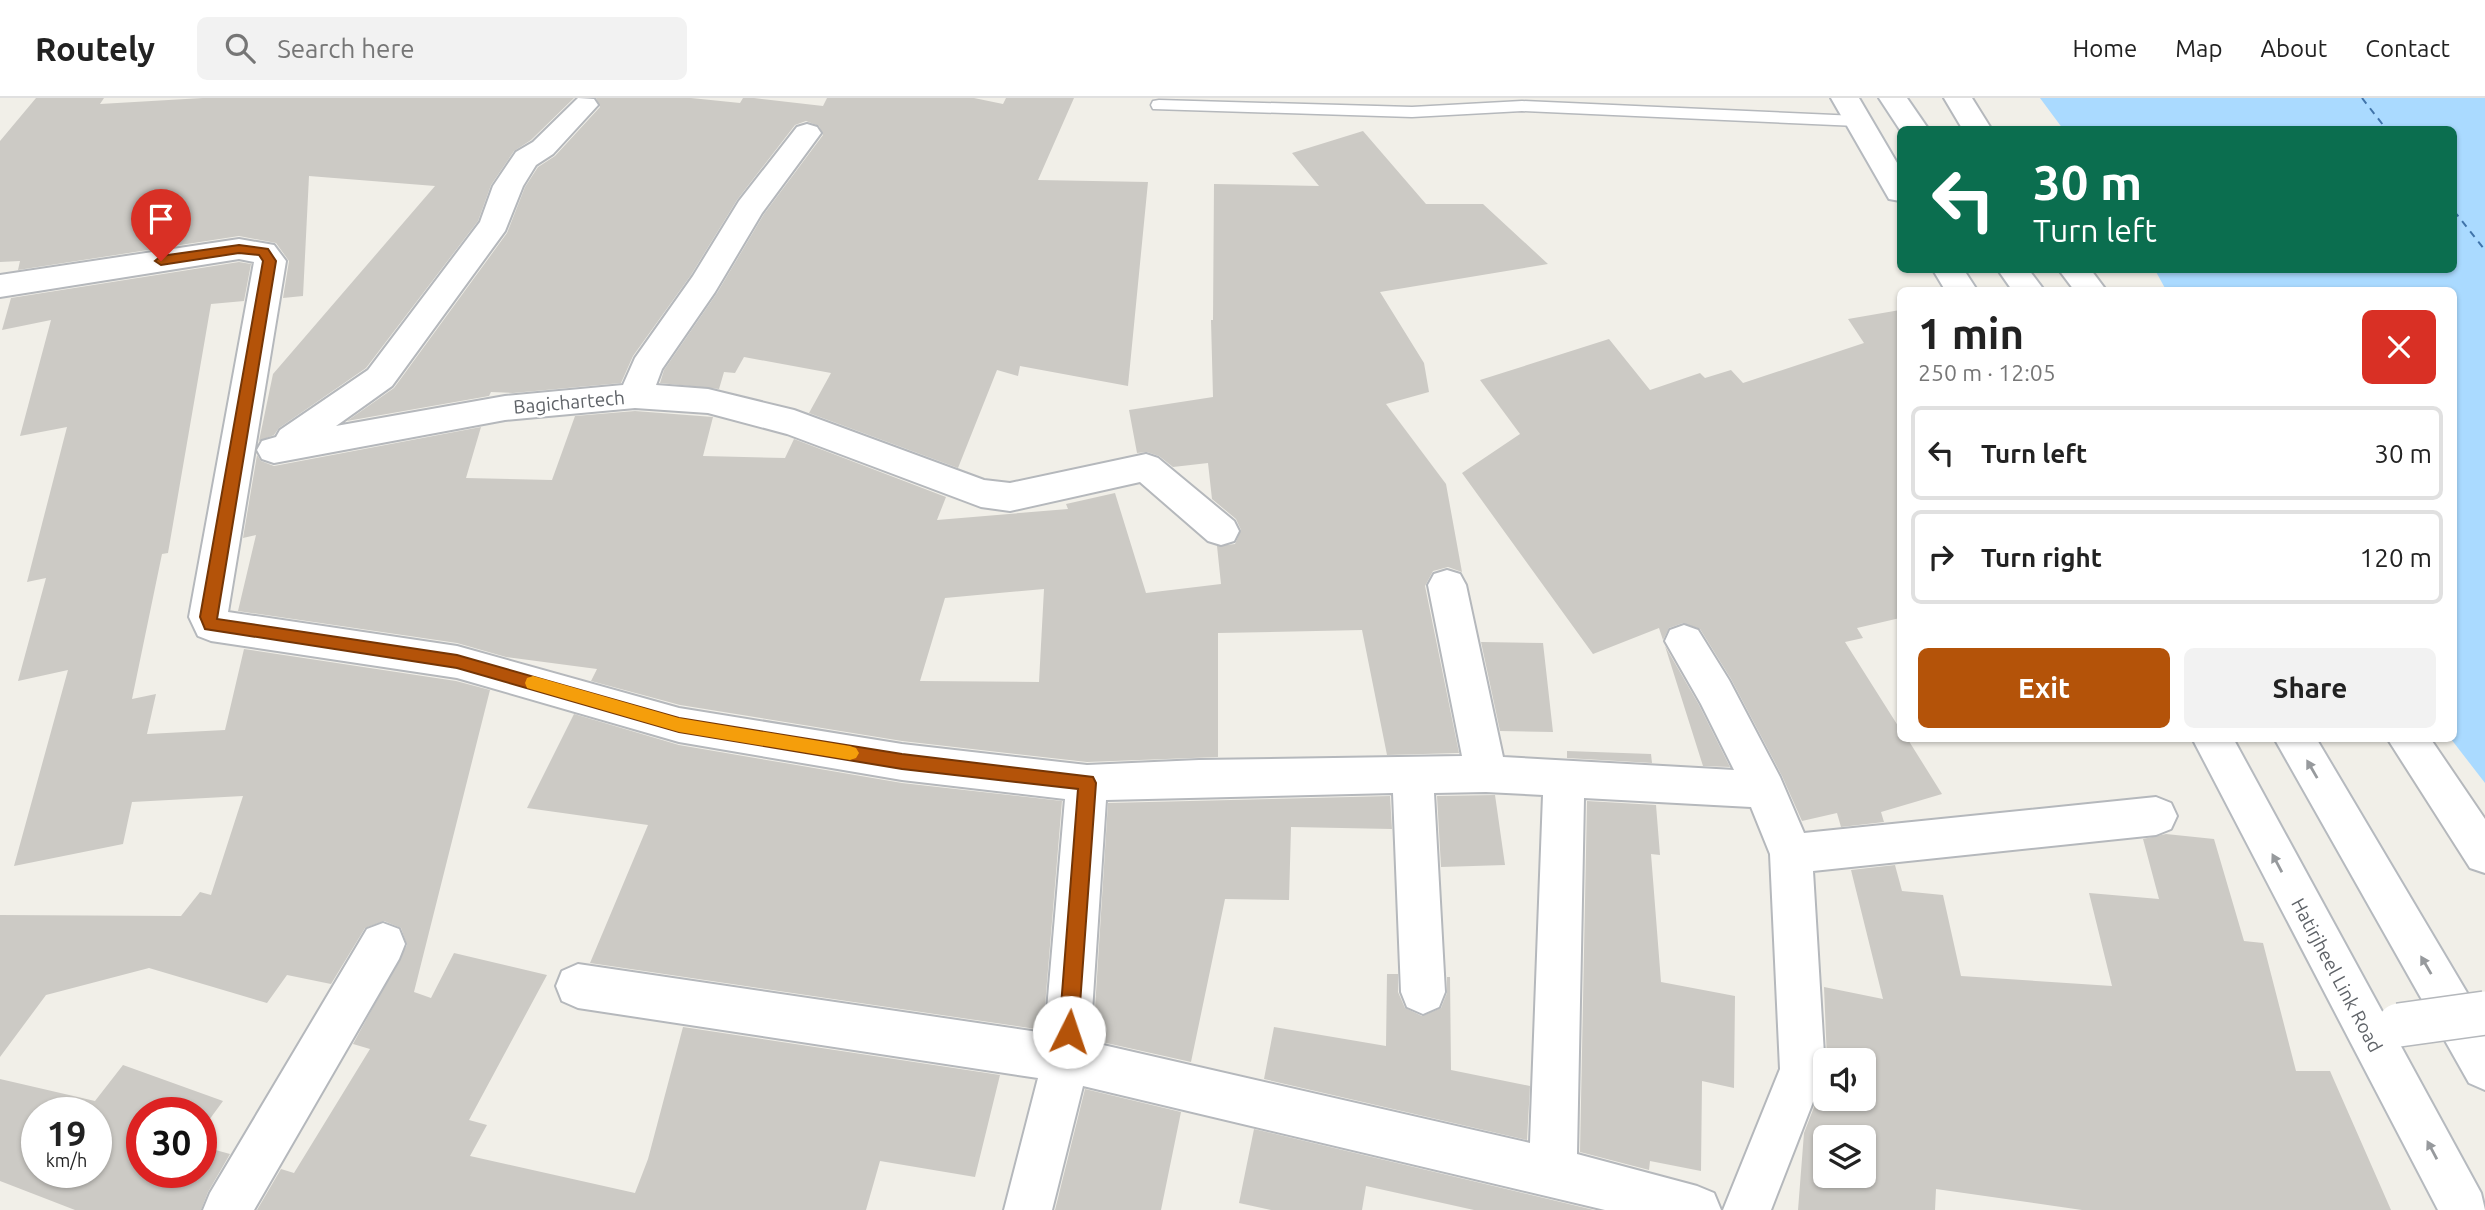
<!DOCTYPE html>
<meta charset="utf-8">
<style>
:root{--surface:#fff;--page:#f2f2f2;--text:#222;--muted:#767676;--line:#e0e0e0;--accent:#b45309}
body{margin:0;font-family:Ubuntu,sans-serif;background:var(--page);color:var(--text);height:100vh;display:flex;flex-direction:column;font-size:26px;white-space:nowrap}
*{box-sizing:border-box;margin:0}
p{font-size:23px;color:var(--muted)}
.icon{flex:none;width:38px;height:38px;fill:none;stroke:currentColor;stroke-width:2;stroke-linecap:round;stroke-linejoin:round}
.map{position:relative;flex:1;overflow:hidden}
.side{position:absolute;left:1897px;top:189px;width:560px;height:455px;display:flex;flex-direction:column;background:var(--surface);border-radius:10px;box-shadow:0 2px 5px #0004}
.side>*{flex:none}
.hud{position:absolute;left:1897px;top:28px;width:560px;height:147px;border-radius:10px;box-shadow:0 2px 5px #0004;background:#0b6e4f;color:#fff;overflow:hidden}
.buttons{position:absolute;left:1813px;top:950px;display:grid;gap:14px}
.buttons a{display:grid;place-items:center;width:63px;height:63px;border-radius:10px;background:var(--surface);box-shadow:0 2px 5px #0004;font-size:35px}
.speed{position:absolute;left:21px;top:999px;display:flex;gap:14px;font-size:35px;font-weight:700;text-align:center}
.speed>*{display:grid;place-content:center;width:91px;height:91px;border-radius:50%;background:var(--surface);box-shadow:0 2px 5px #0004;line-height:1}
.speed small{font-size:18px;font-weight:400}
.speed .limit{border:10px solid #d22;background:#fff;color:#111}
.pin{position:absolute;display:grid;place-items:center;width:60px;height:60px;color:#fff;margin:-72px -30px;border-radius:50% 50% 50% 0;rotate:-45deg;box-shadow:0 0 7px #0007}
.pin .icon{rotate:45deg}
.me{position:absolute;width:77px;margin:-38px;rotate:4deg;stroke-linejoin:round;filter:drop-shadow(0 0 5px #0008)}
.turn{display:flex;align-items:center;gap:24px;height:147px;padding:0 21px;font-size:32px}
.turn .icon{width:91px;height:91px;stroke-width:2.5}
.turn b{display:block;font-size:49px;line-height:60px}
.round{display:grid;place-items:center;flex:none;width:74px;height:74px;border-radius:10px;background:var(--page)}
.headline{display:flex;align-items:center;justify-content:space-between;height:119px;padding:0 21px}
h1{font-size:42px;font-weight:700;line-height:52px}
.action{display:flex;gap:14px;margin-top:auto;padding:14px 21px}
.action a{flex:1;height:80px;border-radius:10px;background:var(--accent);color:#fff;font-size:28px;font-weight:700;line-height:80px;text-align:center}
.action a+a{background:var(--page);color:var(--text)}
ul{padding:0;list-style:none}
li{display:flex;align-items:center;gap:21px;height:94px;margin:0 14px 10px;padding:0 7px;border:4px solid var(--line);border-radius:10px}
li div{flex:1}
li b{display:block;font-size:26px}
li em{font-style:normal}
header{display:flex;align-items:center;gap:42px;box-sizing:border-box;height:98px;padding:0 35px;background:var(--surface);border-bottom:2px solid var(--line)}
header strong{font-size:33px}
nav{display:flex;gap:38px;margin-inline-start:auto;font-size:24px}
.search{width:490px;height:63px;background:var(--page);display:flex;align-items:center;gap:18px;box-sizing:border-box;padding:0 24px;border-radius:10px;color:var(--muted);font-size:26px}
.map>svg:first-child{display:block}
</style>
<header>
<strong>Routely</strong>
<div class="search"><svg class="icon" aria-label="search" viewBox="0 0 24 24"><circle cx="10" cy="10" r="6"/><path d="M15 15l6 6"/></svg>Search here</div>
<nav><a>Home</a><a>Map</a><a>About</a><a>Contact</a></nav>
</header>
<div class="map">
<svg width="2485" height="1112" viewBox="0 0 2485 1112">
<rect width="100%" height="100%" fill="#f1efe8"/>
<path fill="#aadaff" d="M2040,0H2485V685L2451,641L2454,640V192H2166L2155,172H2454V32L2063,31Z"/>
<g fill="none" stroke-linecap="round" stroke-linejoin="round">
<path stroke="#4174aa" stroke-width="2" stroke-dasharray="7 6" stroke-linecap="butt" d="M2362,0L2387,32
M2454,113L2485,152"/>
</g>
<path fill="#cccac5" fill-rule="evenodd" d="M36,0H104L100,6L203,0H574L531,42L514,53L491,87L478,123L366,270L279,330L274,337L259,343L273,276L435,88L309,78L303,198L283,200L289,163L276,145L239,138L18,172L20,163L0,164V43Z
M596,0H691L740,5L743,0H754L823,8L827,0H974L1003,6L1006,0H1074L1038,82L1148,84L1128,288L1020,268L1018,278L997,272L958,370L809,315L831,275L744,259L735,275L724,274L719,291L660,285L664,272L717,195L764,116L823,37L819,28L806,23L795,27L737,102L691,177L633,258L621,285L513,295L491,294L489,298L347,323L394,290L507,135L525,89L538,69L555,58L600,9Z
M1363,33L1426,106H1483L1548,166L1380,194L1424,265L1429,294L1386,306L1446,386L1462,474L1448,469L1433,473L1425,488L1459,655L1387,657L1362,532L1218,535V659L1087,664L902,643L680,607L591,583L597,571L506,559L457,545L238,513L256,437L243,440L257,357L261,363L274,368L481,329L466,380L552,382L575,318L635,313L713,319L703,358L785,360L794,341L946,399L937,422L1068,411L1066,406L1115,395L1146,495L1221,486L1217,448L1235,446L1241,432L1236,421L1212,401L1208,365L1173,369L1159,358L1147,354L1137,355L1129,312L1213,299L1211,222H1213L1214,86L1319,88L1292,55ZM1044,491L1039,584L920,583L945,500Z
M239,164L251,166L244,203L211,206L168,455L162,456L132,601L156,596L147,636L225,632L244,551L456,583L490,592L414,894L431,900L454,855L547,877L469,1022L487,1027L470,1058L635,1095L648,1061L683,929L1000,977L975,1079L880,1063L866,1112H257L281,1071L294,1075L370,951L353,946L407,847L401,830L384,823L365,830L331,886L287,877L267,905L149,870L46,897L0,959V817L181,818L200,794L211,797L243,698L132,704L123,746L14,768L68,572L18,583L46,480L27,484L67,329L20,338L51,222L2,232L11,200Z
M1900,212V520L1857,530L1863,540L1845,544L1900,631V640H1907L1942,696L1881,714L1884,724L1841,729L1837,715L1802,723L1782,678L1731,581L1700,531L1683,525L1669,530L1663,542L1659,530L1593,556L1462,375L1520,336L1480,282L1609,241L1650,292L1700,275L1705,280L1731,272L1743,285L1864,245L1848,221Z
M1481,544L1543,545L1553,634L1500,633Z
M1665,548L1699,607L1730,669L1703,668Z
M574,616L679,647L902,685L1062,703L1043,932L590,865L648,727L527,710Z
M1567,653L1651,656L1652,665L1567,660Z
M1495,697L1505,767L1441,769L1437,698Z
M1390,698L1392,731L1291,729L1289,802L1225,801L1191,964L1093,942L1108,705Z
M1587,703L1656,707L1660,757L1651,756L1661,884L1735,898L1734,990L1702,983L1701,1073L1650,1063L1649,1072L1580,1054Z
M2166,736L2214,741L2244,843L2263,845L2296,973H2330L2391,1112H2082L1936,1091L1935,1112H1798L1804,1035L1821,991L1825,992V1001H1864V962H1827L1824,889L1883,901L1851,772L1895,767L1902,793L1943,797L1961,878L2112,888L2089,795L2159,801L2143,741ZM1825,1040H1864V1078H1825Z
M1387,876H1398V894L1405,910L1422,918L1441,910L1447,895V879H1450L1451,972L1530,988L1527,1042L1264,981L1274,929L1386,948Z
M123,967L223,1003L201,1033V1015H142V1074H201V1048L230,1056L208,1094L201,1112H75L0,1083V981L95,1003ZM37,1015H96V1074H37Z
M1085,991L1181,1014L1161,1112H1055Z
M1254,1031L1594,1112H1474L1366,1088L1362,1112H1271L1239,1105Z"/>
<g fill="none" stroke-linecap="round" stroke-linejoin="round">
<g stroke="#b5b8bc" stroke-width="3">
<path id="lane" d="M1159,2L1412,9L1522,3L1857,18L1865,23L1857,28L1522,13L1412,19L1153,11L1151,7L1153,3Z"/>
</g>
<g stroke="#b5b8bc" stroke-width="4">
<path id="street" d="M578,0L594,1L598,7L553,56L536,67L523,88L505,133L392,288L336,328L505,298L623,287L635,260L693,178L739,103L797,29L807,26L817,29L821,35L762,115L715,194L662,271L656,287L708,291L794,312L984,382L1010,385L1146,356L1158,360L1234,423L1239,433L1234,443L1221,447L1208,443L1140,384L1010,413L981,409L787,336L708,315L635,310L505,322L274,365L262,361L257,352L262,343L276,339L280,332L368,272L480,124L493,88L516,54L533,44Z
M1944,0H1972L1992,32H1963Z
M239,141L274,147L286,163L228,514L457,548L679,610L902,646L1087,667L1199,662L1462,658L1428,487L1434,476L1447,472L1460,476L1466,487L1503,659L1734,672L1701,606L1665,543L1670,532L1684,527L1698,532L1729,582L1780,679L1804,735L2156,699L2171,705L2177,718L2171,731L2156,737L1813,773L1825,973L1771,1112H1723L1780,971L1770,756L1751,709L1584,700L1577,1056L1697,1088L1714,1095L1721,1112H1605L1083,988L1052,1112H1004L1038,980L578,910L562,903L556,888L562,873L578,866L1045,935L1065,701L902,682L679,644L457,580L211,543L198,538L189,519L254,164L239,161L0,199V177ZM1486,694L1543,697L1530,1045L1090,944L1106,702L1393,695L1401,894L1407,909L1423,916L1439,909L1445,894L1434,695Z
M2059,172H2091L2106,192H2074Z
M2387,640H2430L2485,721V775L2470,770Z
M383,825L399,831L405,846L399,861L254,1112H203L210,1095L367,831Z"/>
</g>
<g stroke="#b6babf" stroke-width="4">
<path id="secondary" d="M1831,0H1859L1900,70V103L1889,101Z
M1879,0H1907L1929,32H1900Z
M1933,172H1964L1977,192H1945Z
M1998,172H2029L2044,192H2012Z
M2192,640H2233L2481,1095L2485,1112H2438Z
M2274,640H2316L2485,925V992L2469,985Z"/>
</g>
<use href="#lane" fill="#fff" fill-rule="evenodd"/>
<use href="#street" fill="#fff" fill-rule="evenodd"/>
<use href="#secondary" fill="#fff" fill-rule="evenodd"/>
<g stroke="#b5b8bc" stroke-width="46" stroke-linecap="butt">
<path id="street-bridge" d="M2399,927L2485,915"/>
</g>
<use href="#street-bridge" stroke="#fff" stroke-width="43"/>
</g>
<defs><path id="oneway-solid" d="M-6-.8H1V-3.2L6.5 0L1 3.2V.8H-6Z" transform="scale(1.75)"/></defs>
<g fill="#979a9d">
<use href="#oneway-solid" transform="translate(2312 671) rotate(-120)"/>
<use href="#oneway-solid" transform="translate(2277 765) rotate(-118)"/>
<use href="#oneway-solid" transform="translate(2426 867) rotate(-120)"/>
<use href="#oneway-solid" transform="translate(2432 1052) rotate(-118)"/>
</g>
<path fill="#b45309" stroke="#753606" stroke-width="2" d="M239,147L268,151L276,163L217,521L457,557L679,620L902,656L1093,679L1096,685L1078,934L1075,940L1069,943L1062,940L1059,934L1078,691L902,671L679,634L457,570L205,531L200,519L263,163L259,157L239,155L161,167L155,163L161,158Z"/>
<path fill="#f59e0b" d="M533,578L679,620L850,648L856,650L859,655L856,660L850,662L679,634L527,590L525,585L527,580Z"/>
<g text-anchor="middle" stroke-width="5" stroke-linejoin="round" paint-order="stroke">
<g font-size="19" fill="#5f6368" stroke="#fff">
<text transform="translate(569 304) rotate(-5)" y="7">Bagichartech</text>
<text transform="translate(2337 877) rotate(62)" y="7">Hatirjheel Link Road</text>
</g>
</g>
</svg>
<div class="buttons">
<a><svg class="icon" aria-label="sound" viewBox="0 0 24 24"><path d="M4 9h4l5-4v14l-5-4H4zM17 9q2 3 0 6"/></svg></a>
<a><svg class="icon" aria-label="layers" viewBox="0 0 24 24"><path d="M12 4l9 5-9 5-9-5zM3 14l9 5 9-5"/></svg></a>
</div>
<div class="speed"><div>19<small>km/h</small></div><div class="limit">30</div></div>
<div class="pin" style="left:161px;top:163px;background:#d93025"><svg class="icon" aria-label="arrive" viewBox="0 0 24 24"><path d="M6 21V4h12l-3 4 3 4H6"/></svg></div>
<svg class="me" style="left:1069px;top:934px" viewBox="-20 -20 40 40"><circle r="19" fill="#fff"/><path d="M0-13L10 11 0 6-10 11z" fill="#b45309"/></svg>
<div class="hud">
<div class="turn"><svg class="icon" aria-label="left" viewBox="0 0 24 24"><path d="M17 20v-9H6M10 6l-5 5 5 5"/></svg><div><b>30 m</b>Turn left</div></div>
</div>
<section class="side">
<div class="headline"><div><h1>1 min</h1><p>250 m · 12:05</p></div><a class="round" style="background:#d93025;color:#fff"><svg class="icon" aria-label="close" viewBox="0 0 24 24"><path d="M6 6l12 12M18 6L6 18"/></svg></a></div>
<ul>
<li><svg class="icon" aria-label="left" viewBox="0 0 24 24"><path d="M17 20v-9H6M10 6l-5 5 5 5"/></svg><div><b>Turn left</b></div><em>30 m</em></li>
<li><svg class="icon" aria-label="right" viewBox="0 0 24 24"><path d="M7 20v-9h11M14 6l5 5-5 5"/></svg><div><b>Turn right</b></div><em>120 m</em></li>
</ul>
<div class="action"><a>Exit</a><a>Share</a></div>
</section>
</div>
